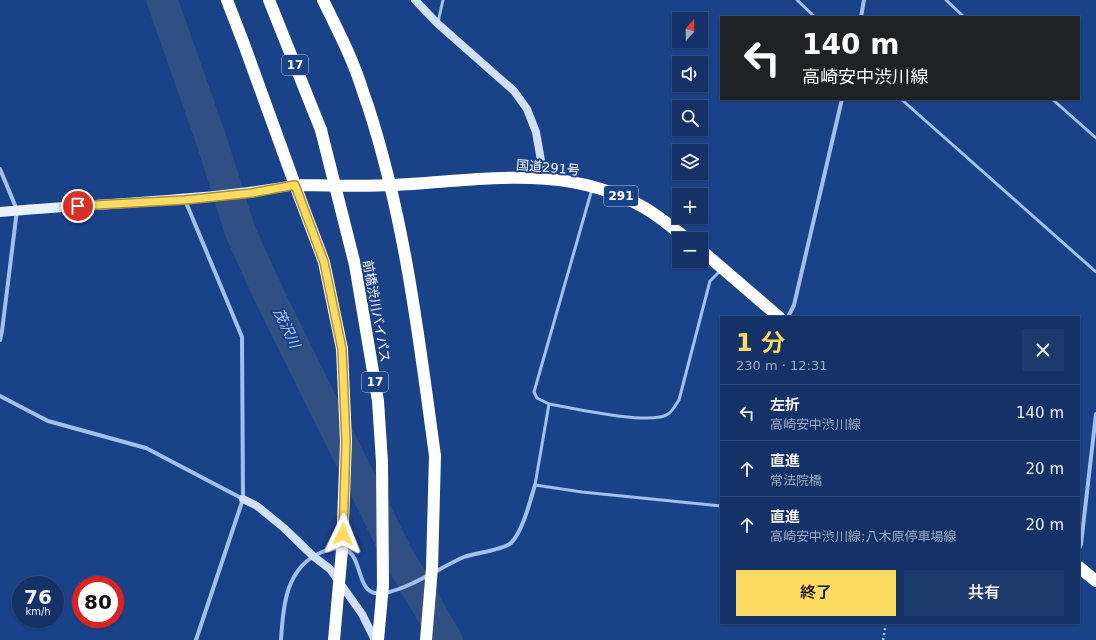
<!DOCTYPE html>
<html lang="ja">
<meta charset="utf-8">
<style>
:root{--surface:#143267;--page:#1d3a6d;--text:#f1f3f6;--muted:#9daac0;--line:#334d7b;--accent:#ffdc5f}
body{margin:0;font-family:"DejaVu Sans","Noto Sans JP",sans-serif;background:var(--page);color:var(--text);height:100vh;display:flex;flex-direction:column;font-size:15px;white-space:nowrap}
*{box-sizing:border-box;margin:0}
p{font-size:13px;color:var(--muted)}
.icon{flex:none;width:22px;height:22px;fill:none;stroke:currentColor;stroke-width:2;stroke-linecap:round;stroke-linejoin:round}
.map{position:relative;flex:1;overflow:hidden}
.side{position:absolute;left:720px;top:316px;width:360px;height:308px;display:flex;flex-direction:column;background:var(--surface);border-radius:0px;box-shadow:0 1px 3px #0004,0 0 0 1px var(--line)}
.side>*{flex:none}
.hud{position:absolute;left:720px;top:16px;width:360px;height:84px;border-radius:0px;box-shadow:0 1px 3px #0004,0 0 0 1px var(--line);background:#202124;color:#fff;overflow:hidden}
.needle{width:26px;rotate:20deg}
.tools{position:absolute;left:672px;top:12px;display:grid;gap:8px}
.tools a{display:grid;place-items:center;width:36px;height:36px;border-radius:0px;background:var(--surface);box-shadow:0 1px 3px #0004,0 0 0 1px var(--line);font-size:20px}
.speed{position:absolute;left:12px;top:576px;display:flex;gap:8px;font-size:20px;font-weight:700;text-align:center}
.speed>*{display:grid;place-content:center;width:52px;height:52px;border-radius:50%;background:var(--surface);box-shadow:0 1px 3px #0004,0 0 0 1px var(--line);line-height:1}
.speed small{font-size:10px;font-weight:400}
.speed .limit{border:6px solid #d22;background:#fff;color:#111}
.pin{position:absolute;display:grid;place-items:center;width:34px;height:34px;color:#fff;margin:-17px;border:2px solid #fff;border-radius:50%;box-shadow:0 1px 4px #0007}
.me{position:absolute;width:44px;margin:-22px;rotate:2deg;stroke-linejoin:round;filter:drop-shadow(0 0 3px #0008)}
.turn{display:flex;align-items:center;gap:14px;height:84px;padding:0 16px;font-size:18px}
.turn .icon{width:52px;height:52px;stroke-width:2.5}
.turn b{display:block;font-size:28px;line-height:34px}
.round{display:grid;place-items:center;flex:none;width:42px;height:42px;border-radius:0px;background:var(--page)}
.summary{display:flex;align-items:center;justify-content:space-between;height:68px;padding:0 16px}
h1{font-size:24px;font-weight:600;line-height:30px;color:var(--accent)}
.primary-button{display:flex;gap:8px;margin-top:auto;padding:8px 16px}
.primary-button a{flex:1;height:46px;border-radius:0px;background:var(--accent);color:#111;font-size:16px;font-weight:600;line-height:46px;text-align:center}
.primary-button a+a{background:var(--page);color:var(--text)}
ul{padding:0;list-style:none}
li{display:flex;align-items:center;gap:12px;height:56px;padding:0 16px;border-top:1px solid var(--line)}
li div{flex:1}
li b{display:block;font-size:15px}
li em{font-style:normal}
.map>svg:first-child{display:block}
</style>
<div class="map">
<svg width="1096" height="640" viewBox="0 0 1096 640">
<rect width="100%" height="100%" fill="#1a4289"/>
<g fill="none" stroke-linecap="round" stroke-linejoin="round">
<path stroke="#304f83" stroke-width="31" d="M162,0L212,142L240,231L269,295L397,554L447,640"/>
<path stroke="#a3bfed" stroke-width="2.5" stroke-dasharray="2 3" stroke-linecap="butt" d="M883,640L886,623"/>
<path stroke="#a3bfed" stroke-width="3" d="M797,0L815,17
M946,0L964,17
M438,22L443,0
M901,99L1096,272
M1052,99L1096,138
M592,189L534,392L537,398L549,404C571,408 652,426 668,414C672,412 676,404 679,400L710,281L721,270
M549,404L535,485L582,492L721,506"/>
<path stroke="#a3bfed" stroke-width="4" d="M861,17L864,0
M0,169L17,210L2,331L0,340
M185,200L242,337L243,499L196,640
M788,317L794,305L842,99
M0,396L48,421L146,448L243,499
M1079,549L1081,544L1096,414
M281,640C283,605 286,567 322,552C331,549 339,546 348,551C361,559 358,590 375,593C397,597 442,566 464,557C474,553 504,550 511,543C523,531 530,501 535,485"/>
<path stroke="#cfdff9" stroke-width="8" d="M415,0L437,23L514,91L527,109L536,132L544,178
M243,499L257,506L284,528L313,556L330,569L362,614L375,640"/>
<path stroke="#e9f0ff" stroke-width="10" d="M0,212C98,203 197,202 295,185"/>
<path stroke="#fff" stroke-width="12" d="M227,0L245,47L295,185L324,262L342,349
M269,0L321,130
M323,0C334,23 346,45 355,69C360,81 363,93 368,106C405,220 419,338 435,456
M295,185C327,185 360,187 392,185C479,181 565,162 645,208C660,217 673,228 687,239
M701,250L779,317
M1079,567L1096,581"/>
<path stroke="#fff" stroke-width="12" d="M321,130L355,265L378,401L382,462L383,585L378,640
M334,640L342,550L346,441L342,349
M426,640L432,568L435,456"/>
</g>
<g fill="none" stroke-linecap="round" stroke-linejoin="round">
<g stroke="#a68f3e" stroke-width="10">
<path id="route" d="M78,206L185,200L252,193L295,185L324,262L342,349L346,441L343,534"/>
</g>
<use href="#route" stroke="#ffdc5f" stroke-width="7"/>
</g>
<g text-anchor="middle" stroke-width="4" stroke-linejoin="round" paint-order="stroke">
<g fill="#1a4289" stroke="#bac6dc" stroke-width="1">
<rect x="282" y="55" width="26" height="20" rx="3"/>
<rect x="604" y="186" width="34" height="20" rx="3"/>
<rect x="362" y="372" width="26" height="20" rx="3"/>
</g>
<g font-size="12" font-weight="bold" fill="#fff">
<text x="295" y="69">17</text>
<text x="621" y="200">291</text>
<text x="375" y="386">17</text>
</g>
<g font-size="13" fill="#fff" stroke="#1a4289">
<text transform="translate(548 167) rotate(5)" y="5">国道291号</text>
<text transform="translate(377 311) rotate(80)" y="5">前橋渋川バイパス</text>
</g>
<g font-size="14" font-style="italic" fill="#aec9f4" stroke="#1a4289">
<text transform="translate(287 328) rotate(64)" y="5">茂沢川</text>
</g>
</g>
</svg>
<div class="tools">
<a><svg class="needle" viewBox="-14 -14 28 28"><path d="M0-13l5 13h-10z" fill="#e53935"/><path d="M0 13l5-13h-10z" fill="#9daac0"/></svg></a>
<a><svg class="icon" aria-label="sound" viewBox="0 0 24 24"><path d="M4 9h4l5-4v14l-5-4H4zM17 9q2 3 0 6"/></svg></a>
<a><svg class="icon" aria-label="search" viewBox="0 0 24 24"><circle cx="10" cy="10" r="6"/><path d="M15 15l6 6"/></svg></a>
<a><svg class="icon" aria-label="layers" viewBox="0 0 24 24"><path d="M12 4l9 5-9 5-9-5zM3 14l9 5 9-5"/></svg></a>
<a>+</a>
<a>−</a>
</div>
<div class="speed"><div>76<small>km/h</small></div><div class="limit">80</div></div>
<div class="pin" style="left:78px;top:206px;background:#d93025"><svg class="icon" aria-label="arrive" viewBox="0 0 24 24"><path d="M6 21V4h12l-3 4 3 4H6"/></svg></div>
<svg class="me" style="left:343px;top:534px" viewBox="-20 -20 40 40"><path d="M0-17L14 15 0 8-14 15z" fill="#ffdc5f" stroke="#fff" stroke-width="4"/></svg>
<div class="hud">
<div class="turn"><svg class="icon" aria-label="left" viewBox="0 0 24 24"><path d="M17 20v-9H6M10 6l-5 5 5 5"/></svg><div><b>140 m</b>高崎安中渋川線</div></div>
</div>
<section class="side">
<div class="summary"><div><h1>1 分</h1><p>230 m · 12:31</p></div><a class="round"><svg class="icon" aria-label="close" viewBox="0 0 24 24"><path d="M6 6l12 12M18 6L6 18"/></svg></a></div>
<ul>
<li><svg class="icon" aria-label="left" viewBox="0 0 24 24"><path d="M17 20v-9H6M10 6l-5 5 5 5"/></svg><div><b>左折</b><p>高崎安中渋川線</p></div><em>140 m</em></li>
<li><svg class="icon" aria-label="ahead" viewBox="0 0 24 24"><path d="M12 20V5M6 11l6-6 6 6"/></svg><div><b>直進</b><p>常法院橋</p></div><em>20 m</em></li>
<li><svg class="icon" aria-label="ahead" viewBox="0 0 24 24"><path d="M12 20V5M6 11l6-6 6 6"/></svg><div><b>直進</b><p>高崎安中渋川線;八木原停車場線</p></div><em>20 m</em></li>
</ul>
<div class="primary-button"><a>終了</a><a>共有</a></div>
</section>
</div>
